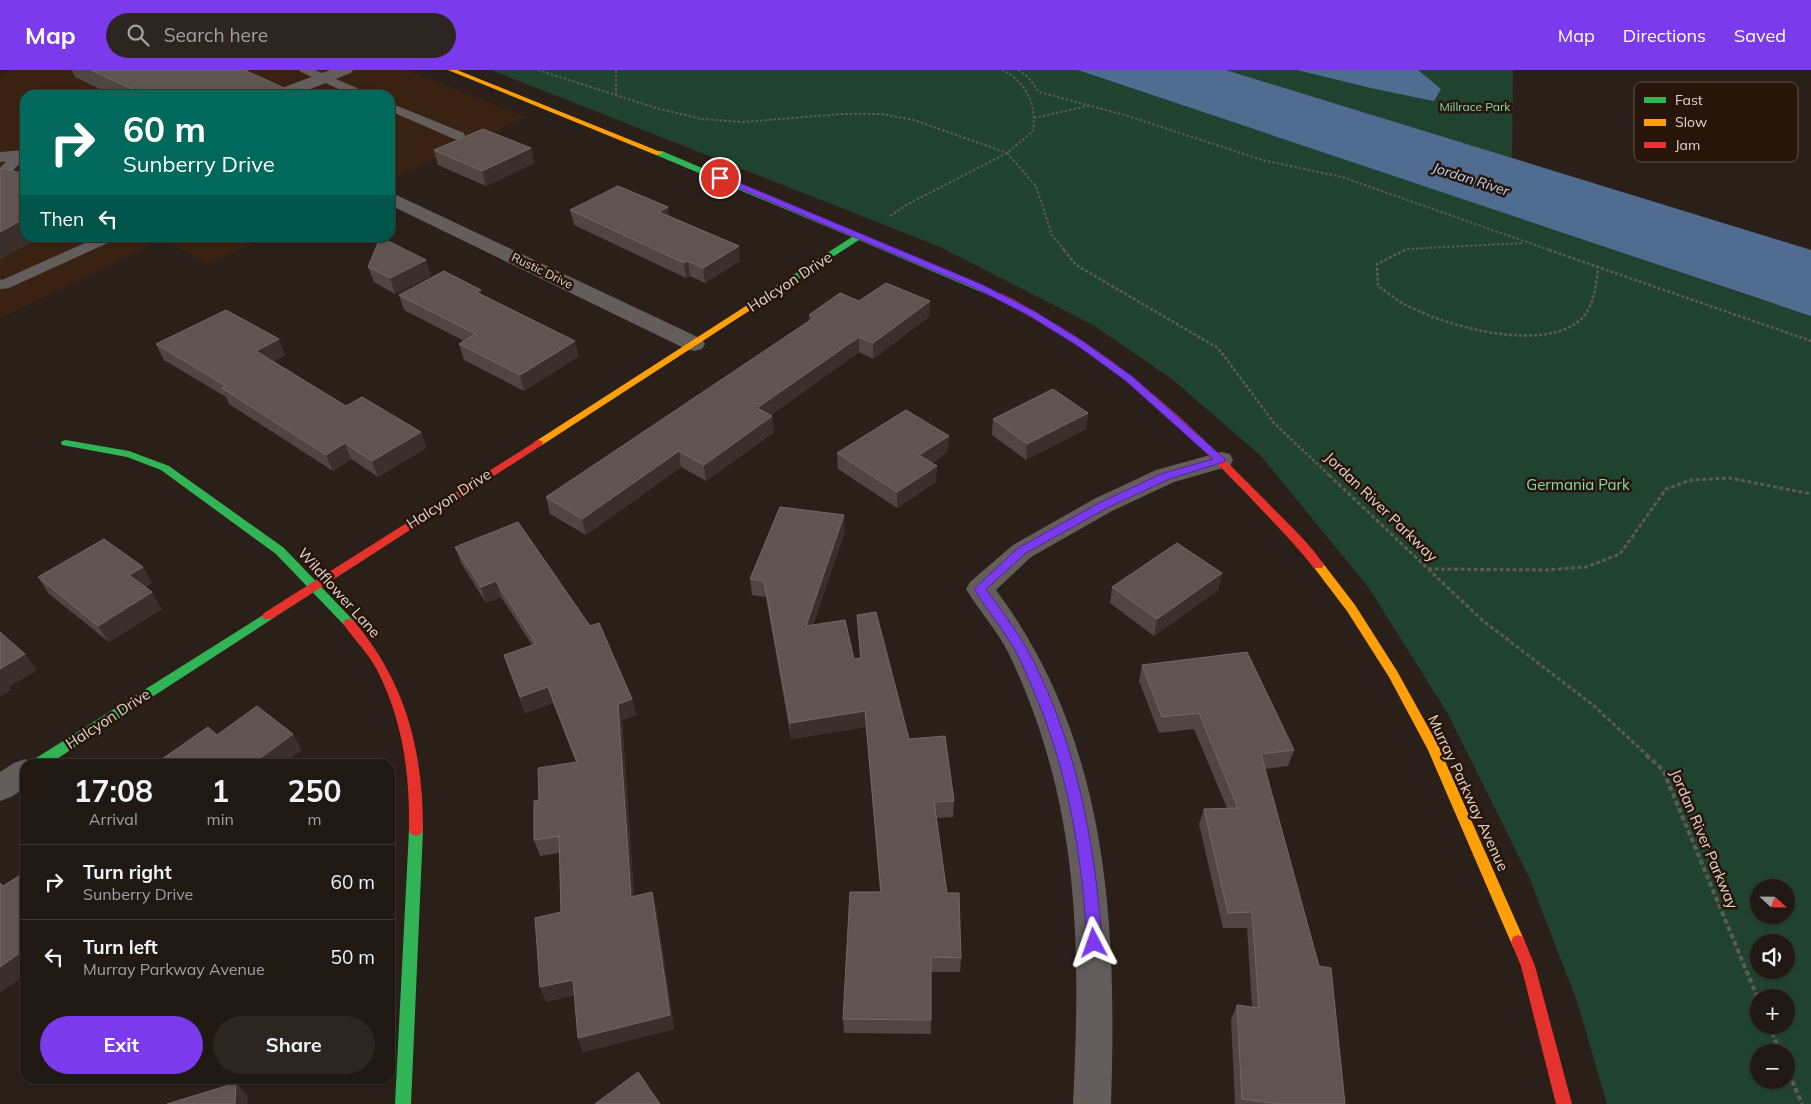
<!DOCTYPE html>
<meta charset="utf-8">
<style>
:root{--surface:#201813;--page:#2d2521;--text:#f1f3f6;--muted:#a2a0a0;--line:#3d3733;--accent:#7c3aed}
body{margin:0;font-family:Mulish,sans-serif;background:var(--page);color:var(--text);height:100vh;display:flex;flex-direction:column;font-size:19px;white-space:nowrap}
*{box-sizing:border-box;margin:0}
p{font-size:16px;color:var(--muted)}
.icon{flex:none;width:28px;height:28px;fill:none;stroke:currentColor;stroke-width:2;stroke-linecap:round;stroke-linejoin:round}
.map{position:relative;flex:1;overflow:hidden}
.drawer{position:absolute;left:20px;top:689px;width:375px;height:325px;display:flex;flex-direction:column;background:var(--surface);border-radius:15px;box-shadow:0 1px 4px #0004,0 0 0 1px var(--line)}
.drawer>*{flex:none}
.hud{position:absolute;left:20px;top:20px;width:375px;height:152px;border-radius:15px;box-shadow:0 1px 4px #0004,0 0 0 1px var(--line);background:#00695c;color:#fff;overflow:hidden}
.needle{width:32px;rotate:112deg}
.controls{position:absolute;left:1750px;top:809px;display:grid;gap:10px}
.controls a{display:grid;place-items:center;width:45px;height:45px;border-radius:50%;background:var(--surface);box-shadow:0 1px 4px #0004,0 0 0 1px var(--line);font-size:25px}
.pin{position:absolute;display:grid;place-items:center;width:42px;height:42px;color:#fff;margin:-21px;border:2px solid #fff;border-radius:50%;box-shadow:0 1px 5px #0007}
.me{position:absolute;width:55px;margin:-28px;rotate:356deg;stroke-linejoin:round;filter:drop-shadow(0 0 4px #0008)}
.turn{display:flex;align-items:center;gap:18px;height:105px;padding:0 20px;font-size:22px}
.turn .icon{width:65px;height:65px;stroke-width:2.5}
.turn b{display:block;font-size:35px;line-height:42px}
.then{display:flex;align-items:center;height:48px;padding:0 20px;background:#0003;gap:10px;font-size:19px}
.eta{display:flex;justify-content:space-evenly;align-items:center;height:85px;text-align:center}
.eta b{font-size:30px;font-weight:700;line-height:35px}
.cta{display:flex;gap:10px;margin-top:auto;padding:10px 20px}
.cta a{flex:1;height:58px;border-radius:30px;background:var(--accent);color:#fff;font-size:20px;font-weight:700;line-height:58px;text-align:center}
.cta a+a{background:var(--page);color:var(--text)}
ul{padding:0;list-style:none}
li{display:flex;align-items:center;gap:15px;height:75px;padding:0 20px;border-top:1px solid var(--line)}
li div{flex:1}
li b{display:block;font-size:19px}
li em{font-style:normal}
header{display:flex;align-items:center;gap:30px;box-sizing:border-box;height:70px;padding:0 25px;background:var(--accent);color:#fff}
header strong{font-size:24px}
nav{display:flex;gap:28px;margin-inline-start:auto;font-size:18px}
.search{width:350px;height:45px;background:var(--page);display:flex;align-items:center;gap:12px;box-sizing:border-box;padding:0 18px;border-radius:28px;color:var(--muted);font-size:19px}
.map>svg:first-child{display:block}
</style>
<header>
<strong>Map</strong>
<div class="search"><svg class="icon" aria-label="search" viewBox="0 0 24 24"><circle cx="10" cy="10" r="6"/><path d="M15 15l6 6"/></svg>Search here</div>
<nav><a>Map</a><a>Directions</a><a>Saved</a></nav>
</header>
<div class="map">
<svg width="1811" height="1034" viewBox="0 0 1811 1034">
<rect width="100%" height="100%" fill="#2b2019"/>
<path fill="#392212" d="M11,0H407L526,47L390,110V25H25V168H265L207,194L163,169L0,249V5Z"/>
<path fill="#204330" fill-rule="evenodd" d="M491,0H1089L1756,228L1811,244V1034H1607L1578,934L1529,807L1448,644L1369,518L1261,386L1172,309L1093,255L938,176ZM1759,818H1786V845H1759ZM1759,872H1786V900H1759ZM1759,928H1786V955H1759ZM1759,982H1786V1010H1759Z
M1226,0H1513L1512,88Z"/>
<path fill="#506d91" d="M1078,0H1226L1811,180V246Z
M1297,0H1418L1441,19L1434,31L1375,19Z"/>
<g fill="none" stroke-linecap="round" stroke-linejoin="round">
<path stroke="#5e5955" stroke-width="2" stroke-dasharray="2.5 2" stroke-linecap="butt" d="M538,0L656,38L701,49L743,52L842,44H881L914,50L1007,83
M616,0V25
M1018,0L1028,7L1039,22L1128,46L1262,90L1342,107L1552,181
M1034,48L1088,36
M1007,83L1036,116L1052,165L1065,181
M890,146L908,134L1007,83L1033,61C1037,35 1026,11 1002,0
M1403,181L1407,179L1524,173"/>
<path stroke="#5e5955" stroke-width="2.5" stroke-dasharray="3 2" stroke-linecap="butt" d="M1064,180L1076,195L1218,278L1274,353L1330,406
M1405,180L1377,194L1378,216C1389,223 1398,232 1410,237C1450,257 1540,282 1579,251C1594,239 1596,215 1598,198
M1549,180L1811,271"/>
<path stroke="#5e5955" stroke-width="3" stroke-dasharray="4 2.5" stroke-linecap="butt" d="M1329,405L1482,550L1593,635L1648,686
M1428,499L1547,500L1586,497L1620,484L1666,419L1691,410L1730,408L1811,424"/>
<path stroke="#5e5955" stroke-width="4" stroke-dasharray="5 3" stroke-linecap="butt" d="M1646,685L1663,700L1759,931
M1769,955L1780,982
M1786,996L1802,1034"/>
<path fill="#635e5b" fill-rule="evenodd" d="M299,0H315L366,22L368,25H352L301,2Z
M390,33L464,63L465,66L459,70L454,69L390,41Z
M20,81L25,82V88L5,109L0,110V98L15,82Z
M96,168H114L112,171L9,218L0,219V209L2,210Z"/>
<path fill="#635e5b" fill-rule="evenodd" d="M330,0H353L351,3L295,25H272L274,21Z
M25,80V90L0,92V82Z
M390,122L702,269L705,274L702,279L694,281L686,279L390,135Z
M1221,382L1230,384L1233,390L1230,396L1174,412L1112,441L1031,487L996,520C1109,672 1117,852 1111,1034H1073C1081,872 1080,732 1008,582C997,560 979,541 966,519L970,512L1013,475L1094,429L1156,400Z
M25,689L37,694H25V718L11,727L0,731V702L14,693Z"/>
<path fill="#30b455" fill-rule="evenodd" d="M656,81H662L858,164H863L864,166L1000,225L999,227H993L859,170L752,239H746V235L852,167L656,85Z
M66,370L129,381L169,396L284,478L353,550L355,553L353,556H345L276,484L161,400L127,387L62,375L61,373L62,371Z
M268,542L274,546L272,549L49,694H32L33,690Z
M416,754L421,756L423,760L411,1034H395L409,760L411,756Z"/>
<path fill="#ff9f0a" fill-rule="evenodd" d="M448,0H457L663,83L656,85Z
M749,234L753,237L752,239L542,375H534L533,373Z
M1318,491L1322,492L1355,535L1397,601L1438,675L1525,872L1523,877L1518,879L1513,877L1428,680L1389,607L1347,541L1312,495Z"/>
<path fill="#e5322d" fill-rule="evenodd" d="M996,222C1013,227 1031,240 1047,249C1130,296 1198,362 1265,430C1285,451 1308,471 1324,495L1322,498H1314C1293,471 1268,447 1245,422C1198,374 1150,325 1095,287C1062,264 1028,245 993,227V223Z
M538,370L542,371L543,373L542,375L272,549H264L262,546L264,543Z
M349,549L353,550C406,612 423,680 423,760L421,764L416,766L411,764L409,760C410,705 403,650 377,600C368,582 353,569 343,553L345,550Z
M1518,865L1523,867L1535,896L1572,1034H1556L1521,896L1511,872L1513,867Z"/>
</g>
<path fill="#4f4541" d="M72,0H248L249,2L300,25H112L75,7Z
M531,78L534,93L486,116L438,95L434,80Z
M570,140L670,147L740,191L705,213L690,206L686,208L574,155Z
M368,197L431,206L395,224L374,212Z
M481,220L482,225L579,286L524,321L464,290L459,274L464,271L404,240L399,225Z
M859,231H930V246L873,289L859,282L771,345L774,362L706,411L681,397L586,465L550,444L546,427L809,252V245Z
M156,274L285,285L273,291L346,336L421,362L426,378L378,407L351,389L333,401L229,334L226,327L164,290Z
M1088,343L1086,359L1026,390L992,365L993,349Z
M948,381L932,393L936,412L897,438L838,399L837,383Z
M845,461L813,555L854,589L860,588L857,545L909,669L954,731L953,747L936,748L947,823L961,888L960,902H931V964L844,963L843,949L880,822L866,657L791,669L766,527L752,525L750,509Z
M455,477L632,629L636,645L622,650L634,826L656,837L674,959L583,982L578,968L574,925L546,932L561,842L559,783L540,786L534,770L539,730L576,692L553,633L525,643L504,585L532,575L501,527L486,533L461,493Z
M143,497L152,513L145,517L162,539L109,572L49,524L38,507Z
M1222,503L1218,520L1154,566L1110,533L1112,517Z
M1142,595L1294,680L1288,696L1265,699L1345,1034H1235L1231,949L1237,935L1252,937L1247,858H1223L1199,754L1204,739L1227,738L1194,659L1159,663L1139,611Z"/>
<path fill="#3a302b" d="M531,78L534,93L486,116L482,101Z
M668,137L670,152L659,142Z
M25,148V168H39L0,190V162Z
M739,176L740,191L705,213L703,198Z
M426,190L431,206L395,224L390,208Z
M688,191L690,206L686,208L684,193Z
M481,220L485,235L476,222Z
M930,231V246L873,289V273Z
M859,267V282L759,354L757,338Z
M279,269L285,285L263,297L256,281Z
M575,271L579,286L524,321L520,305Z
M1088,343L1086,359L1026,390L1027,374Z
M772,346L774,362L706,411L704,395Z
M421,362L426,378L378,407L372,391Z
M949,366L948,381L919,401V385Z
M345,373L351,389L333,401L326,385Z
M679,381L681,397L586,465L582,449Z
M937,396L936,412L897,438V422Z
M844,445L845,461L807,572L806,556Z
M143,497L152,513L139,521L129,505Z
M1222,503L1218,520L1154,566L1157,549Z
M496,511L501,527L486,533L481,517Z
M152,522L162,539L109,572L98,556Z
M25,584L37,600L9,617L11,620L0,627V599Z
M548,617L553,633L525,643L520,627Z
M632,629L636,645L622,650L635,842L631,827L618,634Z
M865,641L866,657L791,669L790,653Z
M293,664L302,680L283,694H252Z
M652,822L656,837L674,959L583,982L578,968Z
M25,879V905L0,923V897Z
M573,910L578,924L546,932L540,917Z
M236,1013L248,1026L247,1034H235Z"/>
<path fill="#5f5450" stroke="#736864" d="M91,0H244L300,25H145Z
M483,59L531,78L482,101L434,80Z
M0,98L25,104V148L0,162Z
M618,116L668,137L659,142L739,176L703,198L688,191L684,193L570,140Z
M380,168H382L426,190L390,208L368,197Z
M444,201L481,220L476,222L575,271L520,305L459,274L476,264L399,225Z
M886,213L930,231L873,273L859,267L757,338L772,346L704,395L679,381L582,449L546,427L815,247L809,245L840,223L859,231Z
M226,240L279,269L256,281L346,336L362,327L421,362L372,391L345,373L326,385L222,318L226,316L156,274Z
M1053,319L1088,343L1027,374L993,349Z
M906,340L949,366L919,385L937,396L897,422L837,383Z
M780,437L844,445L806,556L845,550L854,589L861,588L857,545L876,542L909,669L945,666L954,731L934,732L947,823H959L961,888L931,887V950L843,949L850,822H881L865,641L790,653L764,511L750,509Z
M518,452L590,556L599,553L632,629L618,634L631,827L652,822L670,945L578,968L573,910L540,917L535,848L561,842L559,766L534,770V731L539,730L538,698L577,692L548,617L520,627L504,585L536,574L496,511L481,517L455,477Z
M104,469L143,497L129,505L152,522L98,556L38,507Z
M1177,473L1222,503L1157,549L1112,517Z
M0,562L25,584L0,599Z
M1247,582L1294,680L1261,684L1319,896L1331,898L1345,1034H1279L1242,1029L1237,935L1259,938L1252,842L1228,843L1204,739L1238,738L1199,643L1162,647L1142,595Z
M257,636L293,664L252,694H155L208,657L217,665Z
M25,802V879L0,897V813L3,816Z
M638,1002L660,1034H595Z
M236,1013L235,1034H167Z"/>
<path fill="#7c3aed" stroke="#51269a" d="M717,106H723L981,214L1034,241L1084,272L1133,307L1226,390L1224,392L1169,409L1107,438L1026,483L986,519C1000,539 1015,558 1027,579C1076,669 1095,772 1102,873L1100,878L1094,880L1089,878L1087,873C1082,785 1068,699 1032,617C1027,606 1022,593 1016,582C1004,560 987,540 974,519L1018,478L1099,433L1161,404L1213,389L1126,311L1078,276L1028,245L975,218L717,109Z"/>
<g text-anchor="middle" stroke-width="5" stroke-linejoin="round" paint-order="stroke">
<g font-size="12" fill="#87dbb0" stroke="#281509">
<text x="1475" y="41">Millrace Park</text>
</g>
<g font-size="12" fill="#e2d4cc" stroke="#281509">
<text transform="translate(542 201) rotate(26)" y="4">Rustic Drive</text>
</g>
<g font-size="14" font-style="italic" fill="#b6d4fa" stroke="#281509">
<text transform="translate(1471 109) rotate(18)" y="5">Jordan River</text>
</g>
<g font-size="15" fill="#e2d4cc" stroke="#281509">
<text transform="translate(790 212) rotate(-33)" y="5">Halcyon Drive</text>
<text transform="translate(449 429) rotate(-33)" y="5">Halcyon Drive</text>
<text transform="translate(1381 437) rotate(44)" y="5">Jordan River Parkway</text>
<text transform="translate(339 523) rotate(48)" y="5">Wildflower Lane</text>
<text transform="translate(108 649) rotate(-33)" y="5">Halcyon Drive</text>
<text transform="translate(1468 723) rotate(65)" y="5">Murray Parkway Avenue</text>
<text transform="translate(1704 769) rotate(67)" y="5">Jordan River Parkway</text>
</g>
<g font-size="15" fill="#87dbb0" stroke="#281509">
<text x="1578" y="420">Germania Park</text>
</g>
</g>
<rect x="1634" y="12" width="164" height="80" rx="8" fill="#281509" stroke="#604e44" stroke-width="1"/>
<rect x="1644" y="27" width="22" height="6" fill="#30b455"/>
<rect x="1644" y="49" width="22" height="7" fill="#ff9f0a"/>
<rect x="1644" y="72" width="22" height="6" fill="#e5322d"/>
<g font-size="14" fill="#e2d4cc">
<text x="1675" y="35">Fast</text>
<text x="1675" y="57">Slow</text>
<text x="1675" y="80">Jam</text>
</g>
</svg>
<div class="controls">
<a><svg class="needle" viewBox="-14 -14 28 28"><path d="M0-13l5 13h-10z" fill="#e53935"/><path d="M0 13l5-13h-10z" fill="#a2a0a0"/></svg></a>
<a><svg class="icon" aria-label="sound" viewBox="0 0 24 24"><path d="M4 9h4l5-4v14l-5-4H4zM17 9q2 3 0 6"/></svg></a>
<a>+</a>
<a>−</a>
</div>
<div class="pin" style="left:720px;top:108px;background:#d93025"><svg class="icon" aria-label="arrive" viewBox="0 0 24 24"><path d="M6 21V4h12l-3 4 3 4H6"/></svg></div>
<svg class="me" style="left:1094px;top:873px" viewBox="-20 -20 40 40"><path d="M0-17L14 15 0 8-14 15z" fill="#7c3aed" stroke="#fff" stroke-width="4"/></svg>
<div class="hud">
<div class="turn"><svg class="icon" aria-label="right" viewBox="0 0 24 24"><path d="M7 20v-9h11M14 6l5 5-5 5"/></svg><div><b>60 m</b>Sunberry Drive</div></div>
<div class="then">Then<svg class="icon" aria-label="left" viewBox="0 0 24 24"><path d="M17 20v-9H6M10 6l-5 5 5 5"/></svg></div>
</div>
<section class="drawer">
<div class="eta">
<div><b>17:08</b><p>Arrival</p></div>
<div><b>1</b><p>min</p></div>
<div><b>250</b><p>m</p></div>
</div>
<ul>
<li><svg class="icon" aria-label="right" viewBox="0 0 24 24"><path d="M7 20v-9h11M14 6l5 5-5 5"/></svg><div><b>Turn right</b><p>Sunberry Drive</p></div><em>60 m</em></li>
<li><svg class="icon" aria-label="left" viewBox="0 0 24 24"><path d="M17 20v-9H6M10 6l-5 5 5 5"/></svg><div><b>Turn left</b><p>Murray Parkway Avenue</p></div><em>50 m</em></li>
</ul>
<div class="cta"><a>Exit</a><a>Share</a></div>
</section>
</div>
